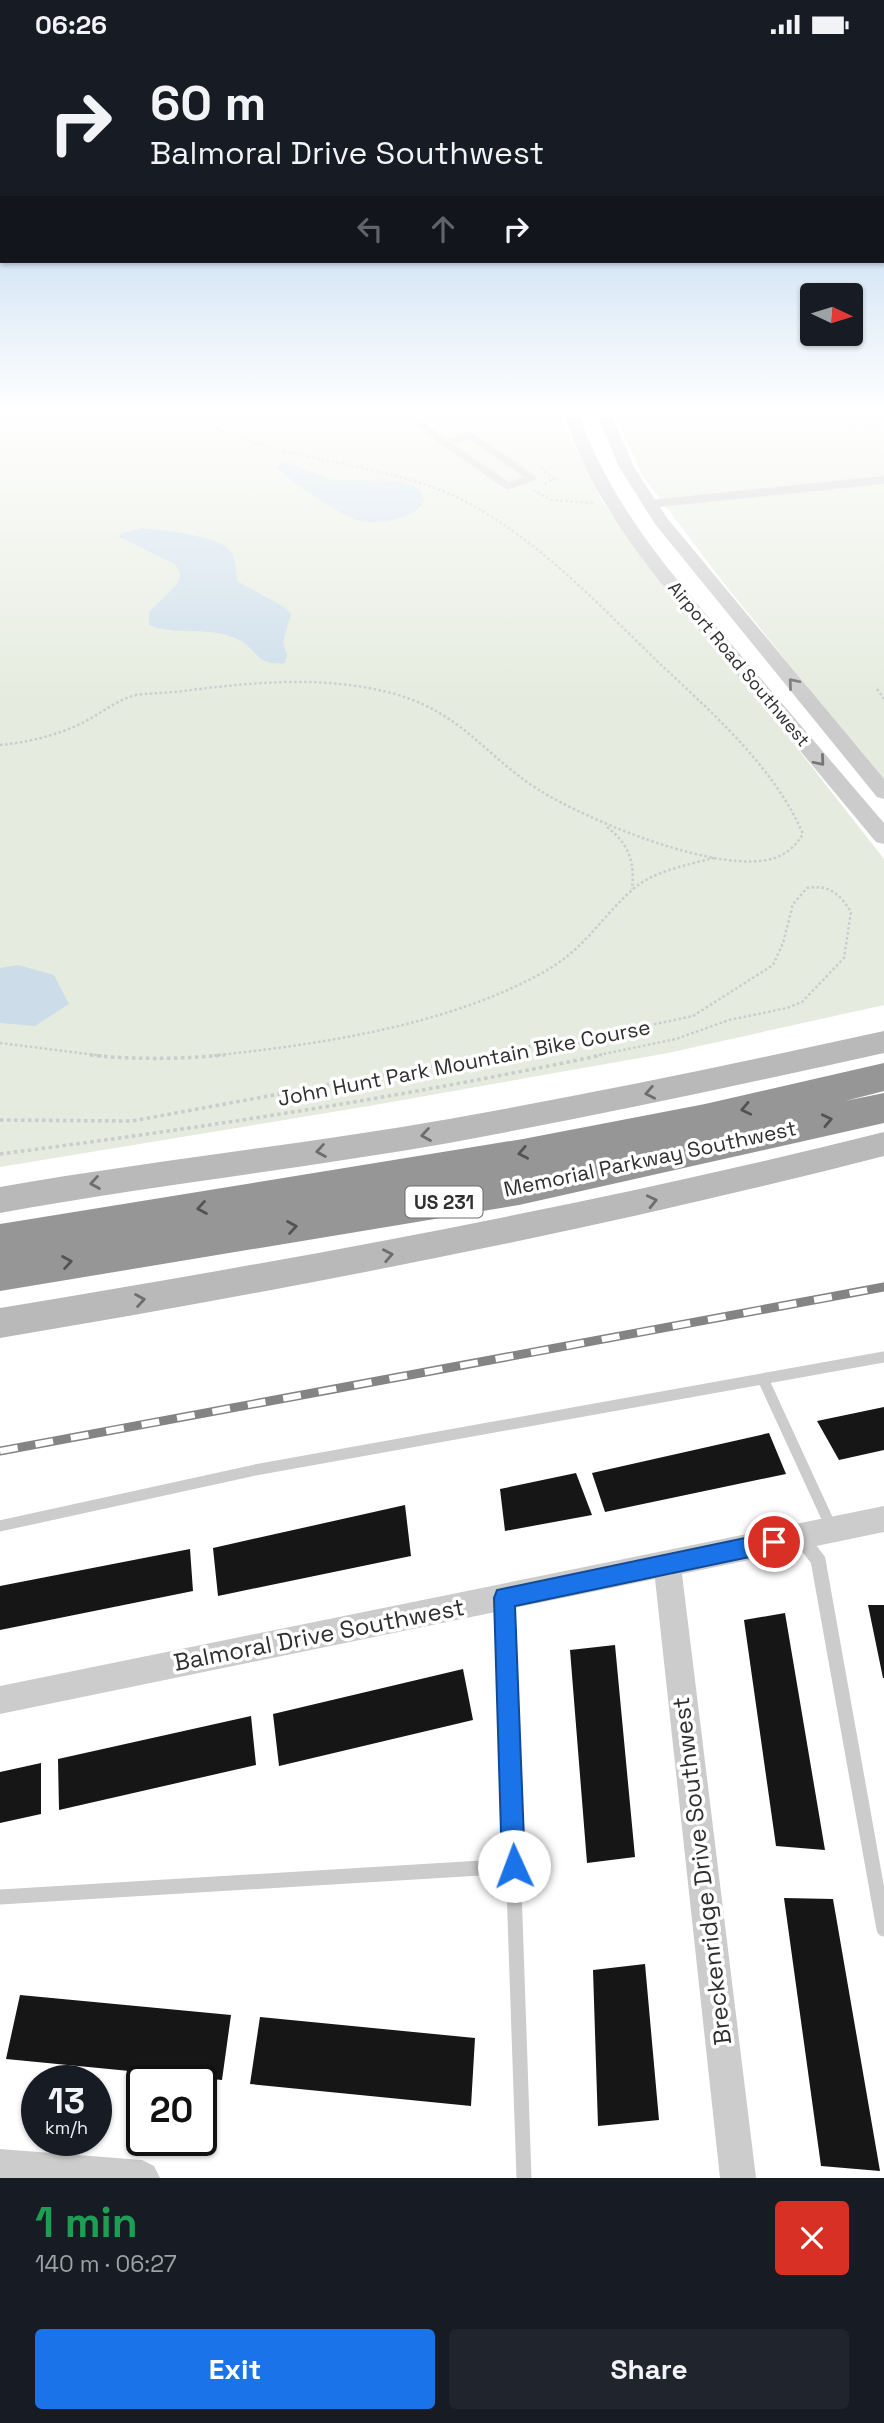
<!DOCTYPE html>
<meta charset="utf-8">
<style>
:root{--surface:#171b24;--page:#20242c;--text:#f1f3f6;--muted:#9ea1a6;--accent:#1a73e8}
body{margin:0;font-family:"Space Grotesk",sans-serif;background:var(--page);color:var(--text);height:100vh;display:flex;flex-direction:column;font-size:26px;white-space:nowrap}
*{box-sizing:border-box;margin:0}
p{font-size:23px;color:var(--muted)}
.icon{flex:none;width:38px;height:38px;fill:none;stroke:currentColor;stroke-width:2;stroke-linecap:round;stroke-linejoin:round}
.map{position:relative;height:2129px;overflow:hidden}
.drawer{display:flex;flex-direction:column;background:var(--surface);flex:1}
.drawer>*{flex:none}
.guide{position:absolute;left:0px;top:0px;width:886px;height:214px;box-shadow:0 2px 5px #0004;background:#171b24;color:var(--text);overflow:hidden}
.needle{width:46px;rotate:94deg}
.buttons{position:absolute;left:800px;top:234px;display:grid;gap:14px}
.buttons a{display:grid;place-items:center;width:63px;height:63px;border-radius:7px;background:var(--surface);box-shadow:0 2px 5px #0004;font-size:35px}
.speed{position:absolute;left:21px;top:2016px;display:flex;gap:14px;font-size:35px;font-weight:700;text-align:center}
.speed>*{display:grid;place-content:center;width:91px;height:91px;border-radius:50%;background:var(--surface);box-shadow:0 2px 5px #0004;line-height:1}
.speed small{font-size:18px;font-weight:400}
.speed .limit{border:4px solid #111;border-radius:10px;background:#fff;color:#111}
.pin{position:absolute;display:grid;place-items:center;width:60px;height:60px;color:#fff;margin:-30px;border:4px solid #fff;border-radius:50%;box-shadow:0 2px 7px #0007}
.me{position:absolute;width:77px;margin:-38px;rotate:358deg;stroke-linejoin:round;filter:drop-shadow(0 0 5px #0008)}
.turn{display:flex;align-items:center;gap:24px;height:147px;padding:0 35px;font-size:32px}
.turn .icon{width:91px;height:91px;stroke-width:2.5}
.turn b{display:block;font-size:49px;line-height:60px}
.lanes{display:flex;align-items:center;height:66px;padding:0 35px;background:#0003;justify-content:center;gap:35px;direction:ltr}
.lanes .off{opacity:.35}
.round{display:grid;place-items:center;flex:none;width:74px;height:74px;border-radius:7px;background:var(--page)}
.summary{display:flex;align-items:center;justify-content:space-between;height:119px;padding:0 35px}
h1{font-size:42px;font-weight:700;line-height:52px;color:#1e9e55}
.action{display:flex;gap:14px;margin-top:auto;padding:14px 35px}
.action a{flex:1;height:80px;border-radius:7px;background:var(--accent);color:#fff;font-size:28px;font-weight:700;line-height:80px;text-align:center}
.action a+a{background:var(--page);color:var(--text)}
.status{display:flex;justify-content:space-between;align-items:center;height:49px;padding:0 35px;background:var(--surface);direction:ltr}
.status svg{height:19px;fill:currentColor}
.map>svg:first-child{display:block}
</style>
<div class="status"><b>06:26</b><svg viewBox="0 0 49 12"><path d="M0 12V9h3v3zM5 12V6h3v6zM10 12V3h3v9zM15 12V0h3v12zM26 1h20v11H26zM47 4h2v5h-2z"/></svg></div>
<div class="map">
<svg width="884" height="2129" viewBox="0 0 884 2129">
<rect width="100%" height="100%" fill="#fff"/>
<path fill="#e5ebde" d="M0,360H560L564,376L603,454L671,545L794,695L884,810V956L668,1004L369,1057L0,1118Z
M613,360H884V733L722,532L642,426Z"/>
<path fill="#ccdde9" d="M283,412L333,431L401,432L420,441L424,451C418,472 368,478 351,469C326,456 297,436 275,418Z
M143,479C161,481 224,487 232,504C236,512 236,523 237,532L284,558L291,565L283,593L287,606L285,614C254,618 258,598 235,589C207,577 176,587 149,576V563L177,535L181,525L175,515L119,488L122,484Z
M18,916L54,926L69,955L35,977L0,974V919Z"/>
<path fill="#161616" d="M884,1358V1401L839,1411L817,1372Z
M769,1384L786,1425L605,1463L592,1424Z
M576,1424L592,1466L505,1482L500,1440Z
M405,1456L411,1507L218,1547L213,1499Z
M190,1500L193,1542L0,1581V1537Z
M868,1556H884V1629H883Z
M785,1564L825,1801L776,1797L744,1571Z
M615,1596L635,1808L587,1814L570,1601Z
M463,1620L473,1671L279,1717L273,1665Z
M251,1667L256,1716L59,1761L58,1710Z
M41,1714V1765L0,1774V1723Z
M784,1849L833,1850L880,2122L821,2117Z
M645,1915L659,2071L598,2077L593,1921Z
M20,1946L231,1966L222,2031L6,2010Z
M260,1968L475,1989L471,2057L250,2035Z"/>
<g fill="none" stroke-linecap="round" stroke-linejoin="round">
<path stroke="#ccc" stroke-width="2.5" stroke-dasharray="2.5 2.5" stroke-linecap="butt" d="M849,376L884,377
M541,419L554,430L542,436
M533,441L551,451L593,454
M877,640L884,650
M0,696C30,693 59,686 86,672C103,663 117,651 136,646C152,644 167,644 183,642C254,633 325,626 395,645C462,664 484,706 539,741C587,771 720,827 775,809C788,804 796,796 803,785C774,717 710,662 657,612C593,550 517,468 432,438C385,421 336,415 288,403C250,394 214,379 180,360
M607,778C629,795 635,813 632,840
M0,994L104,1007
M209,1007C317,996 446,977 542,924C584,901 598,872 631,842C652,822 687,816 714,809
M484,1007L536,996L614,993L651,976L693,967L773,916L783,894L793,855L807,839C829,835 840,845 851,863L844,909L802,953L787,959L729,971L676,990L594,1007"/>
<path stroke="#ccc" stroke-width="3.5" stroke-dasharray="3.5 3.5" stroke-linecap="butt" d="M90,1006C135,1011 181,1010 225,1006
M0,1071L132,1072L492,1006
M0,1105C202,1079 403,1048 602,1006"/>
<path stroke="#ccc" stroke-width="7" d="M399,360L445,394
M470,387L532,429L508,437L445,394Z"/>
<path stroke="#ccc" stroke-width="11" d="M763,1330L832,1480
M0,1477L255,1421L884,1308"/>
<path stroke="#ccc" stroke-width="15" d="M802,1490L818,1511L884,1880
M504,1549L524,2129
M0,1848L514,1817"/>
<path fill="#ccc" fill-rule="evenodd" d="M884,427V435L650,459L644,455L650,451Z
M884,1457V1483L682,1525L756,2129H720L655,1530L0,1665V1637Z
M0,2100L142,2111L154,2117L160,2129H0Z"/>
<path fill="#ccc" fill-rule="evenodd" d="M563,360H577C611,459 672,525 738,603C787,660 835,717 884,774V795L876,793C825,732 774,670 723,609C660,533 590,456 563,360Z
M595,360H609L634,418L667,469L884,730V750L877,748L655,475L619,418Z"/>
<path fill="#b9b9b9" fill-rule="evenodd" d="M884,982V1004C740,1036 595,1067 449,1094C300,1120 149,1137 0,1164V1138C149,1112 300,1096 449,1070C595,1044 739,1014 884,982Z
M884,1083V1107C592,1182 297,1239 0,1289V1259C297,1210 592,1156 884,1083Z"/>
<path fill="#969696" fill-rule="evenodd" d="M884,1014V1042L845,1052L884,1044V1074L519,1156L0,1242V1175L523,1090L705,1055Z"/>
<g stroke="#848484" stroke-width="9">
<path id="rail" d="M0,1402L884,1238"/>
</g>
<use href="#rail" stroke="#fff" stroke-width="6" stroke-dasharray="18" stroke-linecap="butt"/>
</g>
<defs><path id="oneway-chevron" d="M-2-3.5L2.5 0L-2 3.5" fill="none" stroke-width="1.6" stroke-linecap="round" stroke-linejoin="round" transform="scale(1.75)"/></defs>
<g stroke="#767676">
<use href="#oneway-chevron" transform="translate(793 634) rotate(-130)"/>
<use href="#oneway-chevron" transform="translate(820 712) rotate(50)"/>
</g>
<g stroke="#6d6d6d">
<use href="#oneway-chevron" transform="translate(650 1044) rotate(169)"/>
<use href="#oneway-chevron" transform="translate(426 1086) rotate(171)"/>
<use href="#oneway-chevron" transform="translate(321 1102) rotate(171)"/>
<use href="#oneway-chevron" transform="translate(95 1134) rotate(171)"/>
<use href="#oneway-chevron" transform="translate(652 1152) rotate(-13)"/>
<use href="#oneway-chevron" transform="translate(388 1206) rotate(-11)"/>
<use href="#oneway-chevron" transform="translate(140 1251) rotate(-9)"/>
</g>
<g stroke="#535353">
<use href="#oneway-chevron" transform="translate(746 1060) rotate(168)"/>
<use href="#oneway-chevron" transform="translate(827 1071) rotate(-12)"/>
<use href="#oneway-chevron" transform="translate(523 1104) rotate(169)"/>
<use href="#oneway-chevron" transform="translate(202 1159) rotate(171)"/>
<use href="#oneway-chevron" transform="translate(292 1178) rotate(-9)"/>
<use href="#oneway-chevron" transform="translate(67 1213) rotate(-9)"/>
</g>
<linearGradient id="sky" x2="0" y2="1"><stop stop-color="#9dc4e8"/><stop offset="0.55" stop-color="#fff"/><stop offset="1" stop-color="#fff" stop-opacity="0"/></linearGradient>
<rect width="884" height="658" fill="url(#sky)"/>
<path fill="#1a73e8" stroke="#114b97" stroke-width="2" d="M774,1483L781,1486L784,1493L781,1500L774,1503L515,1557L525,1817L522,1826L514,1829L505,1826L502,1817L494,1549L497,1541Z"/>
<g text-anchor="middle" stroke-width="7" stroke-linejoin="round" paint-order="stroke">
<g font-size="18" fill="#2f2f2f" stroke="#fff">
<text transform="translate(739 615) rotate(50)" y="6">Airport Road Southwest</text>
</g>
<rect fill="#fff" stroke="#6d6d6d" stroke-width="2" x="405.5" y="1137.5" width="77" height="31" rx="5"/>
<g font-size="19" font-weight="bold" fill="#2f2f2f">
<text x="444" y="1160">US 231</text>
</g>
<g font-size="21" fill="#2f2f2f" stroke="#fff">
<text transform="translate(464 1014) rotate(-11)" y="7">John Hunt Park Mountain Bike Course</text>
<text transform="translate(650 1110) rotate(-12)" y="7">Memorial Parkway Southwest</text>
</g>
<g font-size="24" fill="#2f2f2f" stroke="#fff">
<text transform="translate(319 1586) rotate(-11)" y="8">Balmoral Drive Southwest</text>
<text transform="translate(702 1822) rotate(-97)" y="8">Breckenridge Drive Southwest</text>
</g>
</g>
</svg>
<div class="buttons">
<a><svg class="needle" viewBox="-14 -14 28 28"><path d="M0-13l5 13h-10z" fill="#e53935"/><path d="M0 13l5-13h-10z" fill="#9ea1a6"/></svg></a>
</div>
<div class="speed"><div>13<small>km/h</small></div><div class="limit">20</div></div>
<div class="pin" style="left:774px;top:1493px;background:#d93025"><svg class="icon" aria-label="arrive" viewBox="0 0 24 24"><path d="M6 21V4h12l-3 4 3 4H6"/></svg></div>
<svg class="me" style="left:514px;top:1817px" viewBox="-20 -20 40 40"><circle r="19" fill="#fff"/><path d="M0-13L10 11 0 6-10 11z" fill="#1a73e8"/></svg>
<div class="guide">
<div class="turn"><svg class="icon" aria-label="right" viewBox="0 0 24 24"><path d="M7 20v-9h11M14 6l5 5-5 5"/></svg><div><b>60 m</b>Balmoral Drive Southwest</div></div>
<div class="lanes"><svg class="icon off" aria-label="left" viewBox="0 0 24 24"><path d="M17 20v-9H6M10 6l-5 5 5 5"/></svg><svg class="icon off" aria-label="ahead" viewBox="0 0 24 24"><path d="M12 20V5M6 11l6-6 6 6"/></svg><svg class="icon" aria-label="right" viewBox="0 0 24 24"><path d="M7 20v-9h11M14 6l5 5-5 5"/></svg></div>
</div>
</div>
<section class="drawer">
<div class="summary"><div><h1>1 min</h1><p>140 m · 06:27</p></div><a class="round" style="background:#d93025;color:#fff"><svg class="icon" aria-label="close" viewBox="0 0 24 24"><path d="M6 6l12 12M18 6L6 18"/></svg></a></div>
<div class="action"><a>Exit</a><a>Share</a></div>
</section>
